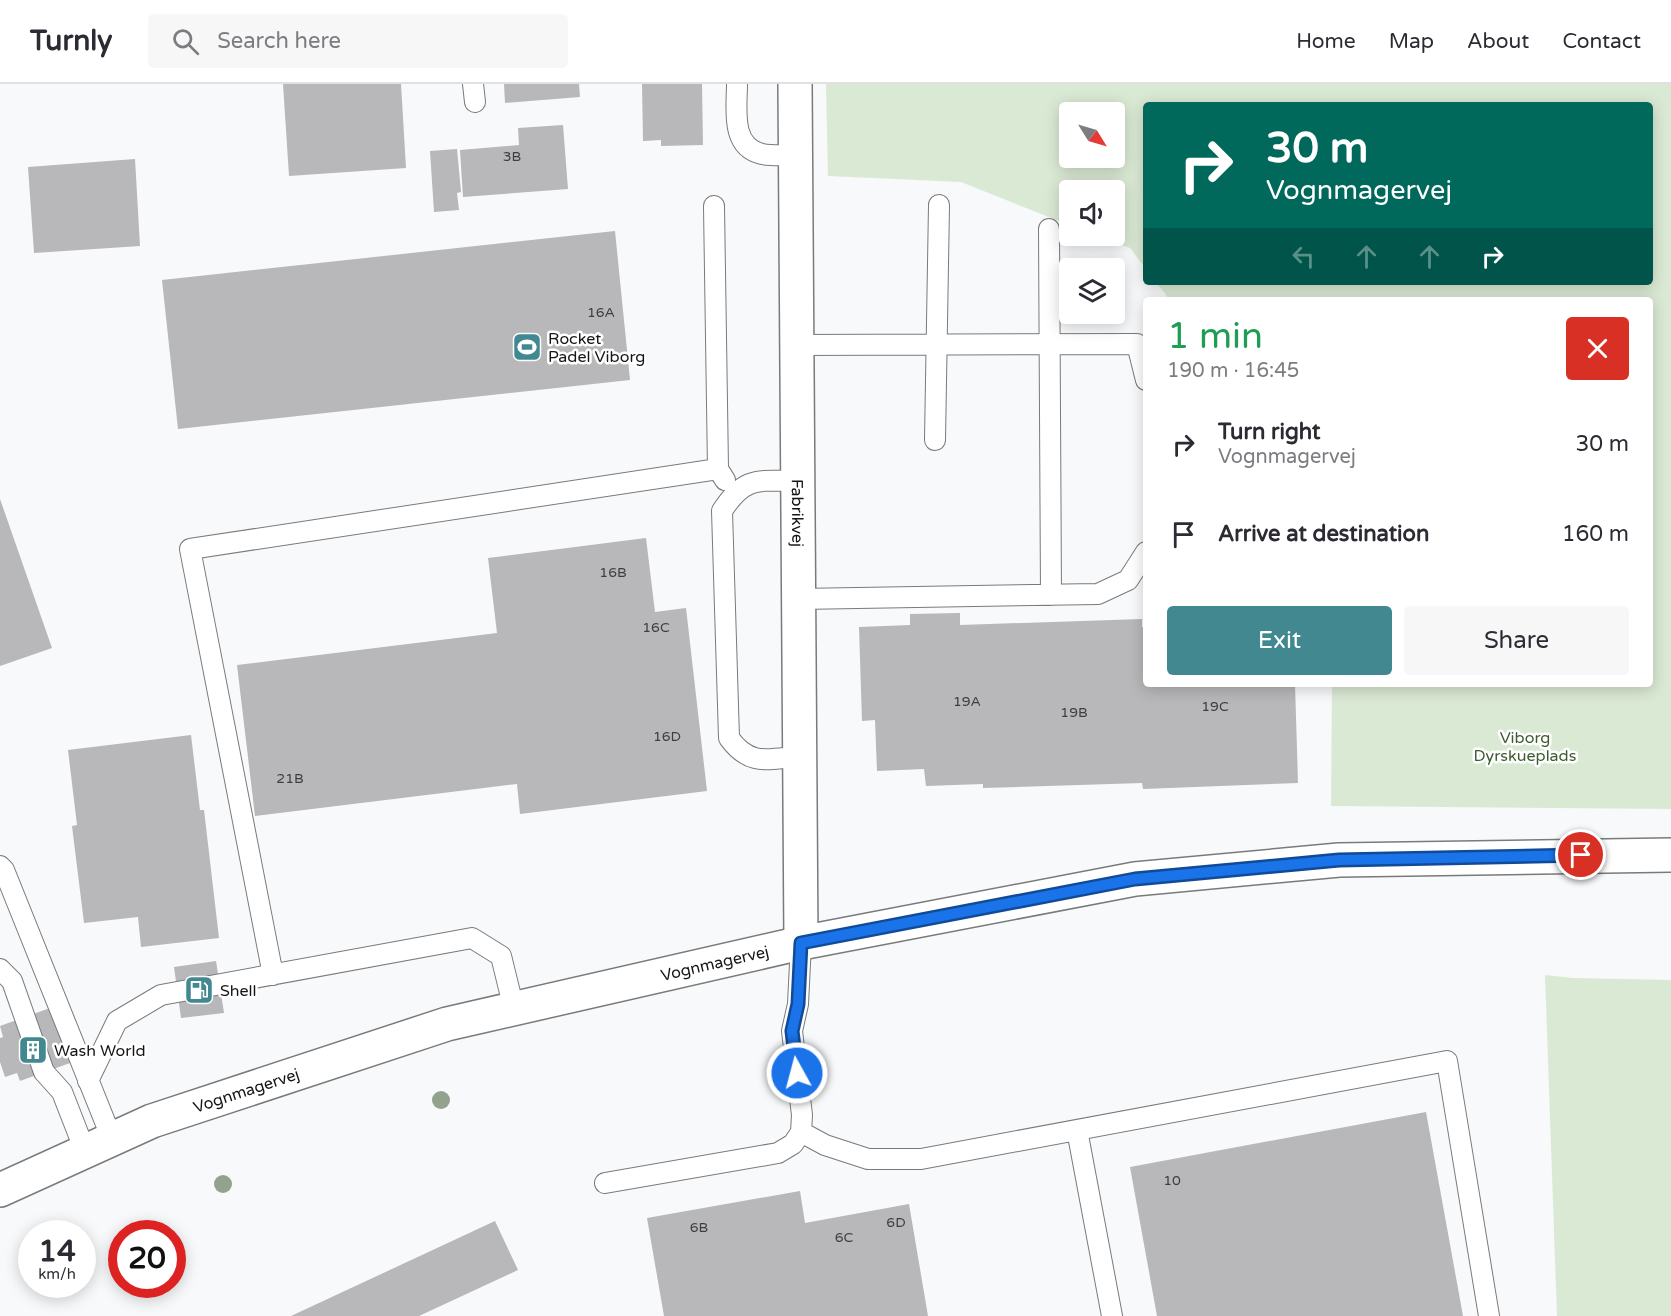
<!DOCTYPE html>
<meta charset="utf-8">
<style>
:root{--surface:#fff;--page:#f7f7f7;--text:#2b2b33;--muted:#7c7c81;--line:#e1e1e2;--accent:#418891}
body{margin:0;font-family:"Varela Round",sans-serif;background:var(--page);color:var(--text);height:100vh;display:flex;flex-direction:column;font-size:22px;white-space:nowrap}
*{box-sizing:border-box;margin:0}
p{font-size:20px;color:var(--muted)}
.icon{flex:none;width:33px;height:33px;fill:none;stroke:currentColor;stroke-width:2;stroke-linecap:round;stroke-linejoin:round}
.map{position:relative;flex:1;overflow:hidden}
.drawer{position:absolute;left:1143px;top:213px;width:510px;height:390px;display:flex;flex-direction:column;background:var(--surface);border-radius:6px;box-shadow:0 3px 15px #0003}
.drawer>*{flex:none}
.guide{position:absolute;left:1143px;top:18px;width:510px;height:183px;border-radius:6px;box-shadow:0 3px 15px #0003;background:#00695c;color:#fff;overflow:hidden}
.needle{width:39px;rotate:127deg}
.controls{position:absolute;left:1059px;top:18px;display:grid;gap:12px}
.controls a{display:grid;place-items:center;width:66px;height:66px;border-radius:6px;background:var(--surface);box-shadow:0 3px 15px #0003;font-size:30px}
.speed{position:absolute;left:18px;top:1136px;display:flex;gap:12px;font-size:30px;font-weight:700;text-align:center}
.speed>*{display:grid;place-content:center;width:78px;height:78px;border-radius:50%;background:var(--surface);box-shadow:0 3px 15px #0003;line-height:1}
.speed small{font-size:15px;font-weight:400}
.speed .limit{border:9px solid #d22;background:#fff;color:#111}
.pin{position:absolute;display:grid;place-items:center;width:51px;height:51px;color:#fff;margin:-26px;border:3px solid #fff;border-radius:50%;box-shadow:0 2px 6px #0007}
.me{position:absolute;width:66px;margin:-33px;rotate:353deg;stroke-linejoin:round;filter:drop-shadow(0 0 4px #0008)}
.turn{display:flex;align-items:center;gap:21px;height:126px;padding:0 24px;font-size:27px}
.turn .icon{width:78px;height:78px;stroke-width:2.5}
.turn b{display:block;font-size:42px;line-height:51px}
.lanes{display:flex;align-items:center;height:57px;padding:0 24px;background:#0003;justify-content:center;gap:30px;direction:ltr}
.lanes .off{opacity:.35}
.round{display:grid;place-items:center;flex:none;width:63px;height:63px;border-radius:6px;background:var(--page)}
.headline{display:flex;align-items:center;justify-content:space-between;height:102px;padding:0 24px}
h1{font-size:36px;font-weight:600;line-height:45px;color:#1e9e55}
.button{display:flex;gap:12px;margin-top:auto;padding:12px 24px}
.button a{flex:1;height:69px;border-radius:6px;background:var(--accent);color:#fff;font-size:24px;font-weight:600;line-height:69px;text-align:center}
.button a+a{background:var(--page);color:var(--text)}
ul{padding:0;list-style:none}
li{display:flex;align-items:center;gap:18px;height:90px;padding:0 24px}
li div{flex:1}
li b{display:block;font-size:22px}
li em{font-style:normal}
header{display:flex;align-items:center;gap:36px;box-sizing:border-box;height:84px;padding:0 30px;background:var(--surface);border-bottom:2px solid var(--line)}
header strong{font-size:28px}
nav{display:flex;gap:33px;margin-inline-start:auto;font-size:21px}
.search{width:420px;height:54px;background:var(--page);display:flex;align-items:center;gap:15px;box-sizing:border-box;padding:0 21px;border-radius:6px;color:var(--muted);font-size:22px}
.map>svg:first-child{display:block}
</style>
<header>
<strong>Turnly</strong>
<div class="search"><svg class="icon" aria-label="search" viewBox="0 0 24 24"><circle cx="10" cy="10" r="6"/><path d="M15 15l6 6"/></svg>Search here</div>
<nav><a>Home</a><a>Map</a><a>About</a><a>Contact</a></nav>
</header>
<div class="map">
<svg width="1671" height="1232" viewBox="0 0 1671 1232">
<rect width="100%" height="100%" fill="#f7f9fb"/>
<path fill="#dae9d4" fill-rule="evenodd" d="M826,0H1671V725L1331,722L1332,600H1650V216H1168L1167,212L1156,198H1650V21H1146V185L1130,164L1097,152H1114V106H1070L1069,141L961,98L828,92ZM1070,28H1114V74H1070Z
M1545,891L1573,894L1671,896V1232H1557Z"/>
<path fill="#b8b7b9" d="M283,0H401L406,84L289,92Z
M504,0H579L580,13L505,19Z
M642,0H702L703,61L661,62V56L643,57Z
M563,41L568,105L463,113L460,66L519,61L518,44Z
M457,65L461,108L457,109L459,126L434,128L430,67Z
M135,75L140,162L34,169L28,83Z
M615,147L630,296L178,345L162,196Z
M0,415L52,564L0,582Z
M646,454L655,528L686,524L707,707L520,730L517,700L255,732L237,581L497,549L488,474Z
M960,529V541L1142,535V543H1146V600H1295L1298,699L1143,705L1142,699L983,704V700L926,702L924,685L877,687L875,636L862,637L859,543L910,541V530Z
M191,651L200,726H204L219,854L141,863L138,833L84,839L72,742L77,741L68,666Z
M216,877L224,929L181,934L174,883Z
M50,924L70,979L20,997L17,989L5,993L0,978V954L3,953L0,942Z
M1426,1028L1463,1232H1157L1130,1083Z
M800,1107L805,1139L909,1120L928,1232H664L647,1134Z
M495,1137L518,1186L419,1232H291Z"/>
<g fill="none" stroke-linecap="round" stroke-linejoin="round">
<g stroke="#797a7c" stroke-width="22">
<path id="lane" d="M473,0L475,18
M737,0C737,24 730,63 762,70C772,72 785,71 796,71
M714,122L718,385L725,396
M1049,145L1051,511
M797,261L1137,260L1146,296
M935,356L939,121
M798,397C759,397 745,391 722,427L729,654C750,683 768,675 800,672
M799,515L1098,510L1128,496L1146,468
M0,782L4,786L112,1055
M0,885L12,897L44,988L62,1008L85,1067
M273,891L190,465L718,385
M88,997L117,937L161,911L472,854L501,872L514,925
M1077,1046L1112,1232
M801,1048L825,1061L868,1075H921L1447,977L1489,1232
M605,1099L778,1069L793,1060L801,1048L802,1031L792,947L798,920L801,859"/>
</g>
<g stroke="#797a7c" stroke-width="36">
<g id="street">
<path id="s1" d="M795,0L801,859"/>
</g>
</g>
<g stroke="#797a7c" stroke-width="36">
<g id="secondary">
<path id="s2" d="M0,1106L152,1037L447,940L801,859L1135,795L1339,776L1671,771"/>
</g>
</g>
<use href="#lane" stroke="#fff" stroke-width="20"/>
<use href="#street" stroke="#fff" stroke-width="33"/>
<use href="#secondary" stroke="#fff" stroke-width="33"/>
</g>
<g fill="#92a28c">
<circle cx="441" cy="1016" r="9"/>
<circle cx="223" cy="1100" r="9"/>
</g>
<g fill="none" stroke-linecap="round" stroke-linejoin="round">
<g stroke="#114b97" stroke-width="15">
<path id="route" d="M797,989L792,947L798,920L801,859L1135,795L1339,776L1581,771"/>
</g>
<use href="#route" stroke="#1a73e8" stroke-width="10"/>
</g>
<defs>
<g id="stadium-square" transform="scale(1.5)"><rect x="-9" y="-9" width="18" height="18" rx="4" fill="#418891" stroke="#fff"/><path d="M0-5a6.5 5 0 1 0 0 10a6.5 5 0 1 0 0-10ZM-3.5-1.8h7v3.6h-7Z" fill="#fff"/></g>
<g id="fuel-square" transform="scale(1.5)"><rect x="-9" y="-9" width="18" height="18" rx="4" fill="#418891" stroke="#fff"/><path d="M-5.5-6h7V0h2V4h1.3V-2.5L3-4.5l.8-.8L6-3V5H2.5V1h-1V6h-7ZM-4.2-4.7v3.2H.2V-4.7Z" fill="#fff"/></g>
<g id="building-square" transform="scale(1.5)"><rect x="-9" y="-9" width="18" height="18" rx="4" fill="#418891" stroke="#fff"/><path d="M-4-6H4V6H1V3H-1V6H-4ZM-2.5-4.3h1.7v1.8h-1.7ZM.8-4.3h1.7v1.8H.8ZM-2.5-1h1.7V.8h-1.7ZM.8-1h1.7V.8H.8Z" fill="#fff"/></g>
</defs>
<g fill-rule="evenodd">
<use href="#stadium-square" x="527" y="263"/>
<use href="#fuel-square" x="199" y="906"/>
<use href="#building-square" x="33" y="966"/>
</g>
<g text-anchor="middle" stroke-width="5" stroke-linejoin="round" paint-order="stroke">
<g font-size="14" fill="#3d3e3e">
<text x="512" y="77">3B</text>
<text x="601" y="233">16A</text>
<text x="613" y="493">16B</text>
<text x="656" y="548">16C</text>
<text x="967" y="622">19A</text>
<text x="1215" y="627">19C</text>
<text x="1074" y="633">19B</text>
<text x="667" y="657">16D</text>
<text x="290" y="699">21B</text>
<text x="1172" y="1101">10</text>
<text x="896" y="1143">6D</text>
<text x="699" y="1148">6B</text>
<text x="844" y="1158">6C</text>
</g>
<g font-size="16" fill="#141515" stroke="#fff" text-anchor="start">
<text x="548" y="260">Rocket<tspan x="548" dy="18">Padel Viborg</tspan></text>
<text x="220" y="912">Shell</text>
<text x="54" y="972">Wash World</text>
</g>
<g font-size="16" fill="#141515" stroke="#fff">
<text dy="6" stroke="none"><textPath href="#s1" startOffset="429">Fabrikvej</textPath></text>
<text dy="6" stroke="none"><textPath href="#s2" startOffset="752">Vognmagervej</textPath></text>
<text dy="6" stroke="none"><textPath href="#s2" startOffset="266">Vognmagervej</textPath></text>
</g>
<g font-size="16" fill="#3f5b31" stroke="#fff">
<text x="1525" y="659">Viborg<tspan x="1525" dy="18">Dyrskueplads</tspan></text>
</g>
</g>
</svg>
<div class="controls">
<a><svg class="needle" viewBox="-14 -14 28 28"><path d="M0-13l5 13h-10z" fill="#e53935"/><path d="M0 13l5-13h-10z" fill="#7c7c81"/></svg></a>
<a><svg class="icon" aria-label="sound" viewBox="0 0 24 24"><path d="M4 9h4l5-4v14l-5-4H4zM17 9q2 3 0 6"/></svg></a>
<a><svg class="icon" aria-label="layers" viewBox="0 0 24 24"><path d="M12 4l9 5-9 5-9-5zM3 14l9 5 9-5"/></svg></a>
</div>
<div class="speed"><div>14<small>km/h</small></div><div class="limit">20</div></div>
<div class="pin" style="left:1581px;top:771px;background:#d93025"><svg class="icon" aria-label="arrive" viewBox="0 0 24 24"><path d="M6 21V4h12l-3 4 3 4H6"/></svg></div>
<svg class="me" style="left:797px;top:989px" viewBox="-20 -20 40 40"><circle r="17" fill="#1a73e8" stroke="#fff" stroke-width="3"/><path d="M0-11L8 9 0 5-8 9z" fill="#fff"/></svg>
<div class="guide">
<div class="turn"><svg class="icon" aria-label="right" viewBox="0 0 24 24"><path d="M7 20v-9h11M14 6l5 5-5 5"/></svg><div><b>30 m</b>Vognmagervej</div></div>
<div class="lanes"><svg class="icon off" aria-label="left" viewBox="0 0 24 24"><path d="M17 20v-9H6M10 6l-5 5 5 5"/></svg><svg class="icon off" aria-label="ahead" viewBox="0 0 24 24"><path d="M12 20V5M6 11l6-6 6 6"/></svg><svg class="icon off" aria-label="ahead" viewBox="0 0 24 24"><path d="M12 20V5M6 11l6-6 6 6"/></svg><svg class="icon" aria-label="right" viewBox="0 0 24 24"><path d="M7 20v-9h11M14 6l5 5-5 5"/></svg></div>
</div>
<section class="drawer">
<div class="headline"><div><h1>1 min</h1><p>190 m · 16:45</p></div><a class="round" style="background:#d93025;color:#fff"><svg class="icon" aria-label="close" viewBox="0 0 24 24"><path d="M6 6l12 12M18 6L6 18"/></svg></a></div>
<ul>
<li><svg class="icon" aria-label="right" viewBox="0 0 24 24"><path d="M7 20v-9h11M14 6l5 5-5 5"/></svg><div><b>Turn right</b><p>Vognmagervej</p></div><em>30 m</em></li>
<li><svg class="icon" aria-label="arrive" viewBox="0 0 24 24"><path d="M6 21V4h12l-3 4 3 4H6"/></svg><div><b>Arrive at destination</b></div><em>160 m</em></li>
</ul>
<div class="button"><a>Exit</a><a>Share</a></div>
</section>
</div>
